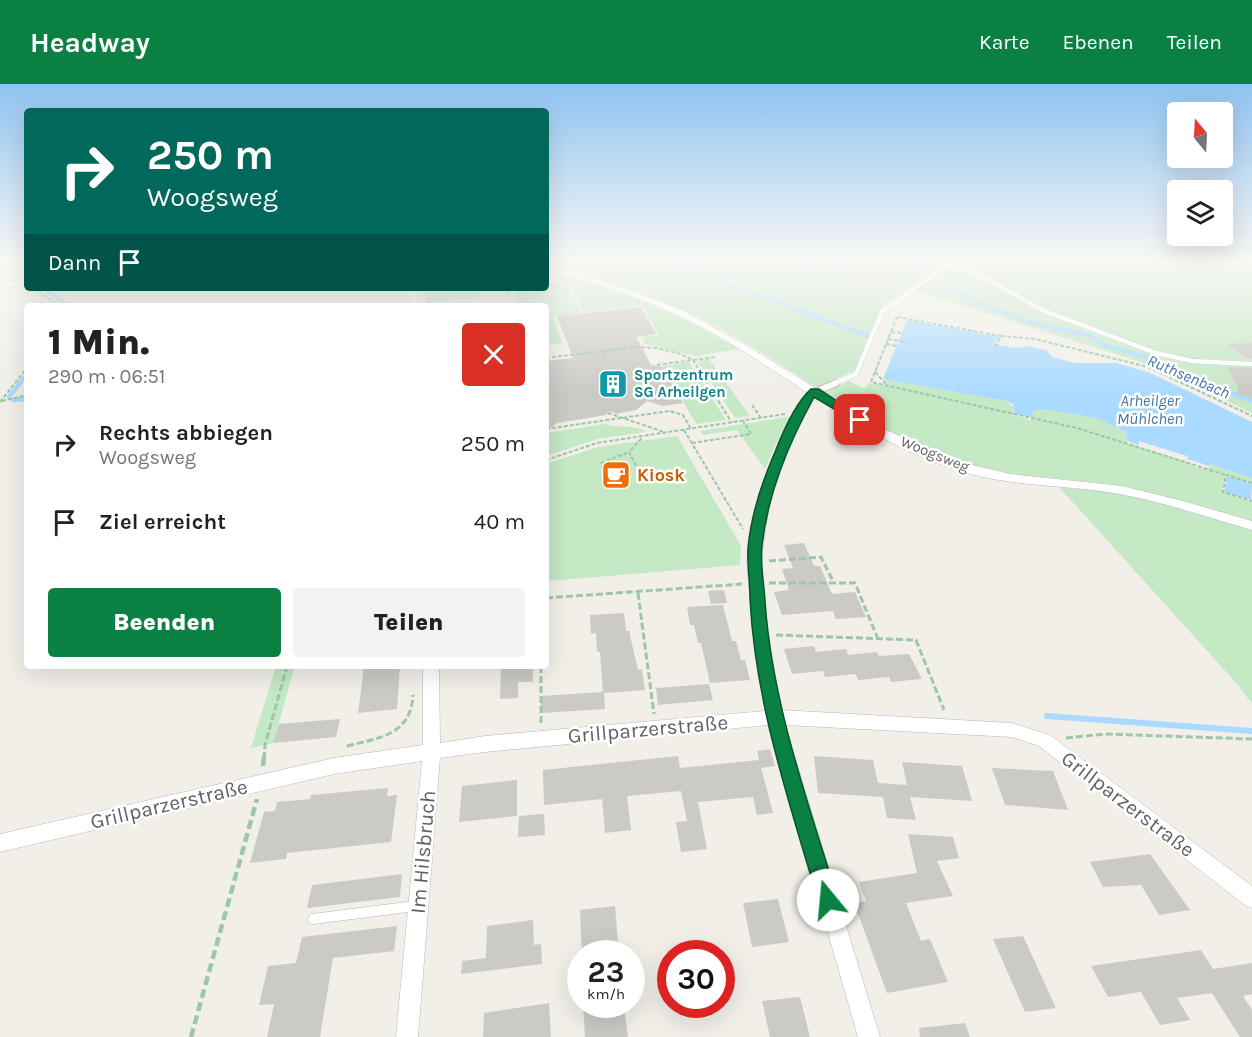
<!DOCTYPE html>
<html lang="de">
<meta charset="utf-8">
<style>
:root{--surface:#fff;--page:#f2f2f2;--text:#222;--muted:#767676;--accent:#0b8043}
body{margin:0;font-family:Karla,sans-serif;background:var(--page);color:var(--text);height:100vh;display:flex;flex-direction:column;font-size:22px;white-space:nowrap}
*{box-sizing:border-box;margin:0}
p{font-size:20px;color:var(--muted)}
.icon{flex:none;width:33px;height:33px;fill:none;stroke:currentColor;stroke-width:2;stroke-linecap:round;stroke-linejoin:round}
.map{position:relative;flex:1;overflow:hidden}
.panel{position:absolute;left:24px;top:219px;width:525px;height:366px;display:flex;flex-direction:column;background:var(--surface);border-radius:6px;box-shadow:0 6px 24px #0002}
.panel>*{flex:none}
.banner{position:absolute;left:24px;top:24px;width:525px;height:183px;border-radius:6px;box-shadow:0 6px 24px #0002;background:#00695c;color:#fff;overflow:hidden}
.needle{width:39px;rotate:342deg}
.controls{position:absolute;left:1167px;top:18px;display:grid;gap:12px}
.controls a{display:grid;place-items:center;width:66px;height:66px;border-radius:6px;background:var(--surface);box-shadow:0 6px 24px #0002;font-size:30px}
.speed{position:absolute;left:567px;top:856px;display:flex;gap:12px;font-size:30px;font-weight:700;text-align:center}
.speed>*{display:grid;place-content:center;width:78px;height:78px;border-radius:50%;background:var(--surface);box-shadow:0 6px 24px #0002;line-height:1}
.speed small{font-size:15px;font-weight:400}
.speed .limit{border:9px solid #d22;background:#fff;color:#111}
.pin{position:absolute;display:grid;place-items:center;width:51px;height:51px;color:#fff;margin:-26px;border-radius:12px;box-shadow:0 3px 9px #0006}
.me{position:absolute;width:66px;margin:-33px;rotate:343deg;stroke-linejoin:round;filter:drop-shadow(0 0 4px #0008)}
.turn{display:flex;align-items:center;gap:21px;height:126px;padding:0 24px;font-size:27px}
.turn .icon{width:78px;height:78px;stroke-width:2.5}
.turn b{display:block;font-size:42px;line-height:51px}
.then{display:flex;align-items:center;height:57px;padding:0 24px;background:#0003;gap:12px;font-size:22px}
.round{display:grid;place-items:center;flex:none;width:63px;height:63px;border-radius:6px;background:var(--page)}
.headline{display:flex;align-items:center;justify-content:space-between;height:102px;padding:0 24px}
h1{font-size:36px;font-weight:800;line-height:45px}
.primary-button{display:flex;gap:12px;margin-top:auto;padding:12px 24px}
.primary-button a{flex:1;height:69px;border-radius:6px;background:var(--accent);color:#fff;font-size:24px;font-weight:800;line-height:69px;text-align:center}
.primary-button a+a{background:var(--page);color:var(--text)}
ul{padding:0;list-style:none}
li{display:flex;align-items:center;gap:18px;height:78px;padding:0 24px}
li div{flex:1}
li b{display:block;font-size:22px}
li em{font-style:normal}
header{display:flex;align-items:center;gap:36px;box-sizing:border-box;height:84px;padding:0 30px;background:var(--accent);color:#fff}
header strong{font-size:28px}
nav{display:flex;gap:33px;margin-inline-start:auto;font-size:21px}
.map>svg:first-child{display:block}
</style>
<header>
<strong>Headway</strong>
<nav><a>Karte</a><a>Ebenen</a><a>Teilen</a></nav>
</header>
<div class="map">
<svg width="1252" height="953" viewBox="0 0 1252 953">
<rect width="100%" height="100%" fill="#f1efe8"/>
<path fill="#c5e8c5" d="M546,176H1252V329L1156,283L909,204L884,220L879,228L854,287L816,303C770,274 723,243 673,222C632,204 589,192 546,181Z
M554,189C621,204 681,232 739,265L695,272L645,260L641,253L659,251L642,222L583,228L572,204L570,205L581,229L553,233L563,259L546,261V222H519L513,204H546V201L559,199Z
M425,204H481L483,213L426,219Z
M709,275L750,332L735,334L697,277Z
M689,278L726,336L696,340L663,282Z
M883,295L1006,317L1014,323L1015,332L1031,336L1034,327L1041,325L1097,334L1126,348L1127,359L1187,378L1195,383L1208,386L1210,380L1252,394V399L1225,391L1222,408L1252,418V437L1230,430L1228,438L1252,446V620L1238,601L1059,403L1104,407L1127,403C1081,395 1035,394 990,386C946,379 857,337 823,310L849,297L864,304L870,299L889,302Z
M793,332L780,351L765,385L737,346L703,351L700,347Z
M605,340C618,344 630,341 644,346L645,348L597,355L546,372V349Z
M677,352L741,462L740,481L548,497L546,380L598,363Z
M276,582H295L273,659L251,664Z"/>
<path fill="#aadaff" d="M907,236L999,253L994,260L1016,264L1026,262L1046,266L1052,273L1075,279H1117L1148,288L1252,338V394L1210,380L1209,382L1188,375L1187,372L1139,357V361L1127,357L1126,348L1097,334L1041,325L1034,327L1032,333L1015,330L1013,320L1006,317L883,295Z
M1227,392L1252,400L1251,416L1224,408Z"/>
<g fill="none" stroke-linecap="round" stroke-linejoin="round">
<path stroke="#aadaff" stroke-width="4" d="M692,176L682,183L868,252
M776,176L826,186L859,178L925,182L951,189L939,202L1022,236L1091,252L1106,262L1159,276L1169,286L1207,300
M44,204L69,222
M19,300L27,290"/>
<path stroke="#aadaff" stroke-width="4.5" d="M1203,299L1252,317
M9,313L20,299
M13,316L27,315"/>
<path stroke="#aadaff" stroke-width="6" d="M1047,632L1252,647"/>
</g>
<path fill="#cccac5" d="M842,182H877L886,184V191L880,199L841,187Z
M641,223L656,250L636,253L651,281L663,283L683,319L663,322L647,317L636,326L616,330L610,327L606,331L557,339L546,348V277L573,274L557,232Z
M1252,259V275H1247L1227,260Z
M1227,283L1252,284V314L1236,309L1238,304Z
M804,459L814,482H820L832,510L855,508L866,533L836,535L833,527L782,531L774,508L789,506L782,485L793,484L784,461Z
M724,506L727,519L711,520L708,507Z
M723,521L732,557H736L741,576H745L750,596L710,599L701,559H698L694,541H690L687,523Z
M624,529L626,547H629L638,586L642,585L645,606L604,609L605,625L541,629V612L603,608L600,568H597L596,549L591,550L590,531Z
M814,562L816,568L846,565L848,571L877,568L879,572L909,570L922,595L891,598L889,593L858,596L856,590L825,593L823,587L792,590L784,565Z
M364,582H400L397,625L358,629Z
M501,582H533V598H518V614L500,615Z
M709,600L713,616L658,621L656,604Z
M340,635L336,653L273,659L279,640Z
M770,665L775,682L761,684L757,667Z
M678,672L680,684L759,676L773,729L757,731L753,713L698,718L707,765L681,768L676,738L687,737L681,707L627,712L631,746L605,749L602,715L544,721L543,686Z
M814,672L873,676L878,699L907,701L902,678L962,682L972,717L910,713L916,736L887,734L883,713L818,709Z
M992,684L1053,687L1068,726L1005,721Z
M517,696V732L459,738L462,702Z
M388,704L387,712L397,711L391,758L287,769L286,775L250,779L264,728L275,727L277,718L310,715L311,711Z
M544,730L545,751L518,753L519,732Z
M908,750L953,753L959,774L937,777L953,812L906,819L921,857L930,855L948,898L887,909L854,819L866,817L859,798L917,789Z
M1150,770L1190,826L1159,831L1141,801L1103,803L1090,778Z
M402,790L400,813L307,824L312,801Z
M778,815L789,858L752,863L743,819Z
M615,822L619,870H582L580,826Z
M533,836L534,861L541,860L542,880L461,890L462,877L486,874L487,842Z
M397,842L394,867L333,874L320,953H267L274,920L259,921L268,882L296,879L302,853Z
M1023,852L1056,924L1025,928L993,855Z
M1201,866L1213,885L1252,879V910L1243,912L1252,926V953H1240L1212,909L1177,914L1190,936L1160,941L1141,908L1108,913L1091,882Z
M800,913L810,953H770L762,917Z
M549,919L551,953H483L484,929Z
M583,921H624L628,953H585Z
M965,939L970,953H920L919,944Z"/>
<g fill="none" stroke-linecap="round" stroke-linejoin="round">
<g stroke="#b5b8bc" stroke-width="5">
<path id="service-far2" d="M944,176L989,196L1042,226L1156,269L1192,277L1252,280
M413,204L415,222
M833,300L856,290L882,228L949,180"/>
</g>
<g stroke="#b5b8bc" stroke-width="8">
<path id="service-far1" d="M815,308L836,299"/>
</g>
<g stroke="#b5b8bc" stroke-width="11">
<path id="service" d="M313,835L415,822"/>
</g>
<g stroke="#b5b8bc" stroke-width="1">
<path id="minor" d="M546,182L627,205L684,227L747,262L877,342L960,378L1010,390L1122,402L1183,417L1252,437V446C1209,434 1168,419 1124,411C1081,402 1036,403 993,395C929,383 868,348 815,313L793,352L769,420L761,478L767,550L781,626L1012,639L1050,651L1252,802V824L1245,821L1039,662L1012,653L785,641L880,953H858L768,641L485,668L440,674L418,953H396L422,677L334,690L0,768V750L334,674L423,661V582H439L440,659L485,652L765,627L753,550L747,478L757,420L781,352L808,309C765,281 723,252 677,231C635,211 591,198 546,186Z
M27,194V198L0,205V201Z"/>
</g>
<path stroke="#9cc7a9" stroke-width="2" stroke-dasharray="4 2" stroke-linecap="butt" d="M1242,176L1252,186
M0,182L27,178
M34,204L60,222
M509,211L507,206L511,204
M897,233L871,298L1077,344L1226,391
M897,233L1001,252L994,265
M891,248L901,249
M1001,252L1035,255L1148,283L1252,332
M888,255L907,258
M886,260L896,262
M603,267L606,274
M546,274L637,263L656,264L681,270L693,276L716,273
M657,281L693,276L732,339
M875,288L886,300
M2,317L27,311
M0,318L27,284
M752,321L761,334
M608,329L664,348
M546,345L669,327L683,331L691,345
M684,346L743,445
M692,359L751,350L743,337
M546,376L597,359L785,330
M636,382L629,368L642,354
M606,390L601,379L629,368
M1252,399L1226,391L1223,408L1252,417"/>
<path stroke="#9cc7a9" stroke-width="3" stroke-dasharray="7 3" stroke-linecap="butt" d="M769,477L821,473L834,499
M769,499H855L878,555
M638,509L654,630
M546,514L742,500
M776,551L916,556L944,626
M541,582V640
M1066,654L1105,650L1252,655
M347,662C379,654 411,651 413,611
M264,675L265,661L287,582"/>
<path stroke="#9cc7a9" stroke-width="4.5" stroke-dasharray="9 4.5" stroke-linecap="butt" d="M263,682L264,673
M191,953L257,715"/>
<use href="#service-far2" stroke="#fff" stroke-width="4.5"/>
<use href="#service-far1" stroke="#fff" stroke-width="6"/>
<use href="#service" stroke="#fff" stroke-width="10"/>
<use href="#minor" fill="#fff" fill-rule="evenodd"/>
</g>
<linearGradient id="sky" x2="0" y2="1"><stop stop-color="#8fc3f1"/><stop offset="0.57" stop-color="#f9f8f5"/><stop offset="1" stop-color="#f9f8f5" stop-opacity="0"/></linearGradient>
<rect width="1252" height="310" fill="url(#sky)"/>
<path fill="#0b8043" stroke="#07532c" stroke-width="1.5" d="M811,305H819L865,336L863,338H856L814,313C788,361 768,408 762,462C760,480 764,499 765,517C772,620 808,718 838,816L835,823L828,826L821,823L818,816C789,717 755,619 750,514C750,498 747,481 748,464C751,431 762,398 775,368C782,350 796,318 811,305Z"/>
<defs>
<g id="building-square" transform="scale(1.5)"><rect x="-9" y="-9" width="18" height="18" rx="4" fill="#0f9aa8" stroke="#fff"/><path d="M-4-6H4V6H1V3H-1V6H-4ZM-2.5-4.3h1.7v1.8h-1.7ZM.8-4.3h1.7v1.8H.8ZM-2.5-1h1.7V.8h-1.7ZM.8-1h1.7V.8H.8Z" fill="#fff"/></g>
<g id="cafe-square" transform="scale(1.5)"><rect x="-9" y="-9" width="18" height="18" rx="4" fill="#e8710a" stroke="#fff"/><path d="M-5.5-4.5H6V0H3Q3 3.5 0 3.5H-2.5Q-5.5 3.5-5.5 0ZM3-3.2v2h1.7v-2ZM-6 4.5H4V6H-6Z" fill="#fff"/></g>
</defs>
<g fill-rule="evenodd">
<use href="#building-square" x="613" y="300"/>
<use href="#cafe-square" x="616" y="391"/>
</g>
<g text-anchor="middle" stroke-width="5" stroke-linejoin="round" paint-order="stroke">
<g font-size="15" font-weight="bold" fill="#0d838f" stroke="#fff" text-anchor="start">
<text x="634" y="296">Sportzentrum<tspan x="634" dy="17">SG Arheilgen</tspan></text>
</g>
<g font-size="15" fill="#5f6368" stroke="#fff">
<text transform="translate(935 370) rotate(22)" y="5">Woogsweg</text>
</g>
<g font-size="16" font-style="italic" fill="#4174aa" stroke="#fff">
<text transform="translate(1189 292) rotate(23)" y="6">Ruthsenbach</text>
<text x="1150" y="322">Arheilger<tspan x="1150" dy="18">Mühlchen</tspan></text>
</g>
<g font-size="18" font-weight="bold" fill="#c56008" stroke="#fff" text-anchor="start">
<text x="637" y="397">Kiosk</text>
</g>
<g font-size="21" fill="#5f6368" stroke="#fff">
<text transform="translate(648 645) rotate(-5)" y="7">Grillparzerstraße</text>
<text transform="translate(169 720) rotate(-13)" y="7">Grillparzerstraße</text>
<text transform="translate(1128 720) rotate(37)" y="7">Grillparzerstraße</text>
<text transform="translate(423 768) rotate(-85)" y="7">Im Hilsbruch</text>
</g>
</g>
</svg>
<div class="controls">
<a><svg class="needle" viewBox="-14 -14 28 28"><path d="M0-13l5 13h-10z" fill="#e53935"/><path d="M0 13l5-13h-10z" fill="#767676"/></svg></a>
<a><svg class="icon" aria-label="layers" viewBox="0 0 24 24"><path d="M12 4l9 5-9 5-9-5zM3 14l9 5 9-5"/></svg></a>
</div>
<div class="speed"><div>23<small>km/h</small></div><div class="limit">30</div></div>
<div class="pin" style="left:860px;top:336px;background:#d93025"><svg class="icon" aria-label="arrive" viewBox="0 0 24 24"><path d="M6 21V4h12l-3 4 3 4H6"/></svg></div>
<svg class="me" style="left:828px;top:816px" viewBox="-20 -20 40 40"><circle r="19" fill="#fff"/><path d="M0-13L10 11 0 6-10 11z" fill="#0b8043"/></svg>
<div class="banner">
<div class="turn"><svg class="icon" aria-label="right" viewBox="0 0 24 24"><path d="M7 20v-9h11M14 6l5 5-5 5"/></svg><div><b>250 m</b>Woogsweg</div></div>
<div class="then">Dann<svg class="icon" aria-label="arrive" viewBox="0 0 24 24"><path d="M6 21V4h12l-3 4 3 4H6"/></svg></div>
</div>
<section class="panel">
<div class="headline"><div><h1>1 Min.</h1><p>290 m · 06:51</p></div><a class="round" style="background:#d93025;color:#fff"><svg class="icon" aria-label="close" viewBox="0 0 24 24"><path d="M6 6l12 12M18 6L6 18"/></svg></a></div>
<ul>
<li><svg class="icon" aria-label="right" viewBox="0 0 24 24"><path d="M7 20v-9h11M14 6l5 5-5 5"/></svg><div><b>Rechts abbiegen</b><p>Woogsweg</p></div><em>250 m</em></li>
<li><svg class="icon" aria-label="arrive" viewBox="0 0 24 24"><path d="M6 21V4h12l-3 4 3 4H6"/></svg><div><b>Ziel erreicht</b></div><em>40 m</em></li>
</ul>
<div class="primary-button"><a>Beenden</a><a>Teilen</a></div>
</section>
</div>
